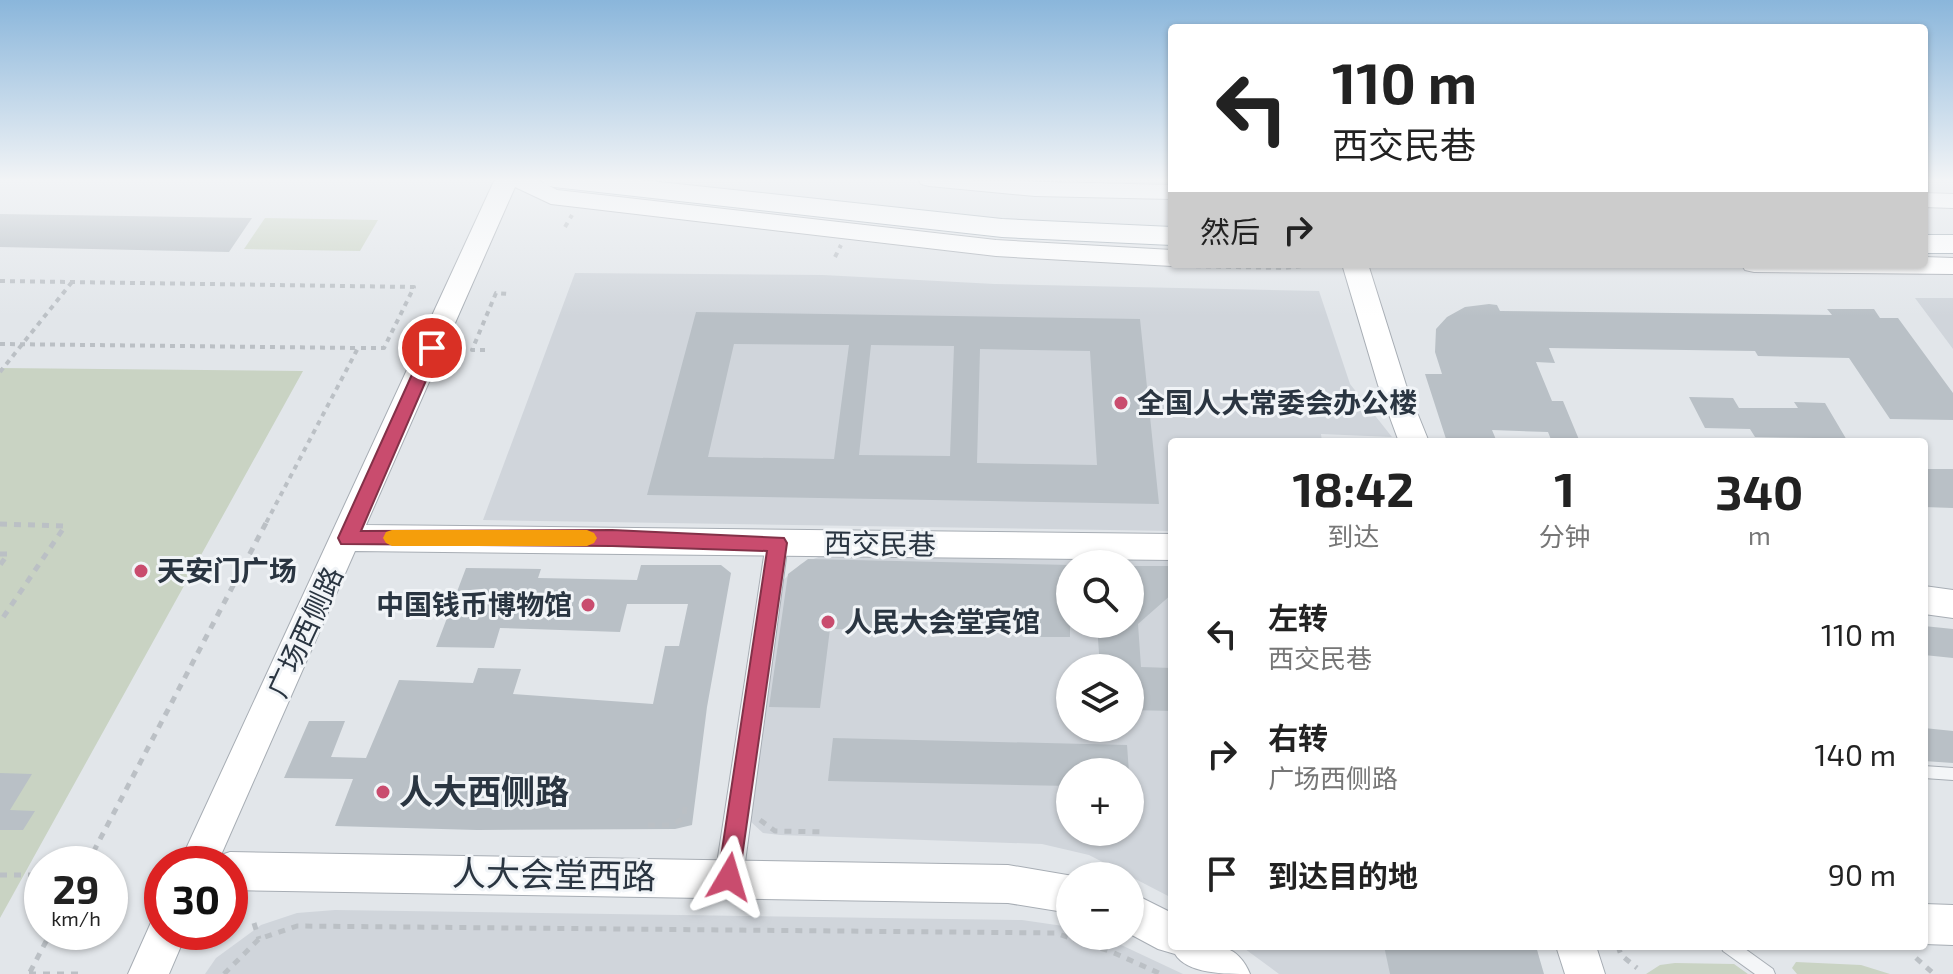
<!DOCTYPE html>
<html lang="zh">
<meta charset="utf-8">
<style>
:root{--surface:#fff;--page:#f6f6f6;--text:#222;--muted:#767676}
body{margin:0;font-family:"Exo 2","Noto Sans SC",sans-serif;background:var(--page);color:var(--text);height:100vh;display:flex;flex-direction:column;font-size:30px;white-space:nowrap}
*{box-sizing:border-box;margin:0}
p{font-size:26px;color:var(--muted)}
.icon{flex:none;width:44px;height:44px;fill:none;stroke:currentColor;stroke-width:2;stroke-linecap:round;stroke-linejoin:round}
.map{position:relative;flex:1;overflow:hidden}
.details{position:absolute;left:1168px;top:438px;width:760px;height:512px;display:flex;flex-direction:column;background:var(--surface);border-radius:8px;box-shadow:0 2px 6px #0004}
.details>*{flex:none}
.banner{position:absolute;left:1168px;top:24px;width:760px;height:244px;border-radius:8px;box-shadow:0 2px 6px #0004;background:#fff;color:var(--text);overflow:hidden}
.fabs{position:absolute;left:1056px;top:550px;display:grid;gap:16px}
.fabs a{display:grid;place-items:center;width:88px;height:88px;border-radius:50%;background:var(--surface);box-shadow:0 2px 6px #0004;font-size:40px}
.speed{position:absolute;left:24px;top:846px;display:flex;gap:16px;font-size:40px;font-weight:700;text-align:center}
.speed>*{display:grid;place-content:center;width:104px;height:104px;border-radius:50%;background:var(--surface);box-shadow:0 2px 6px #0004;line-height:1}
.speed small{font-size:20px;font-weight:400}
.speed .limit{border:12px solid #d22;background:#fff;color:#111}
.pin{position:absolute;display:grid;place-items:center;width:68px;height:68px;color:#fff;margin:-34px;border:4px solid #fff;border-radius:50%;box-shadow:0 2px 8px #0007}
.me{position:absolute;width:88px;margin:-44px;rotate:7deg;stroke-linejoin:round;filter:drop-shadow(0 0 6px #0008)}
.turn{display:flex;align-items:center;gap:28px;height:168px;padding:0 32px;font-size:36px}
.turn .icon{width:104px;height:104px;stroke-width:2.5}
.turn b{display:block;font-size:56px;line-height:68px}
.then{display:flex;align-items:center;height:76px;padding:0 32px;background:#0003;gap:16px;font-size:30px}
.eta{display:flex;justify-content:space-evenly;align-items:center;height:136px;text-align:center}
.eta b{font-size:48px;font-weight:700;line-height:56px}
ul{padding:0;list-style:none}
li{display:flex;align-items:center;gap:24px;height:120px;padding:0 32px}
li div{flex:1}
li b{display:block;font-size:30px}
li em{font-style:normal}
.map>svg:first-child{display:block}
</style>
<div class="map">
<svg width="1953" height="974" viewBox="0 0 1953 974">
<rect width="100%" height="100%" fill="#e2e6ea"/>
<path fill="#d0d5db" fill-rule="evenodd" d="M575,273L823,275L995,284L1319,291L1350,384L1392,437L1321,434L1322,442H1172V531L483,520Z
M1915,298H1953V349Z
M838,555L1172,559V898L1089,855L1042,844L780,835L763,833L750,821L780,583L801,564L821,556ZM1070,564H1130V624H1070ZM1070,668H1130V728H1070ZM1070,772H1130V832H1070Z
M335,910L1022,920L1070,927V936H1102L1183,974H205L216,958L261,925L297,913Z
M1241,946H1536L1543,974H1279Z"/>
<path fill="#c9d3c3" d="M265,218L378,220L360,251L244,249Z
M0,368L303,371L0,918Z
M1796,962L1861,965L1890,974H1797L1792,968Z
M1675,963L1734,964L1748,974H1646L1660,965Z"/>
<path fill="#b9c0c6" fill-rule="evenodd" d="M0,214L252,218L229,252L0,247Z
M1489,304L1497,305L1500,311L1832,315L1827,309H1874L1880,318H1898L1953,393V420L1890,419L1849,358L1758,356L1755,351L1549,348L1555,363L1536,362L1552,401H1563L1580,442H1552L1548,432L1492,430L1497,442H1447L1425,374H1442L1435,352L1436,329L1447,317L1465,307Z
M696,312L1140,319L1159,504L647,495ZM734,344L849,345L834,459L708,457ZM871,345L954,346L950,456L859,455ZM980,349L1090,351L1097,465L977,463Z
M1689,397L1733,398L1739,408H1798L1794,402L1825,403L1848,442H1817L1815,438L1755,437L1750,429L1705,428Z
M1924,469H1953V508L1924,507Z
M808,559L1070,565V637H1033L1032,616L877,613L876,630L830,629L820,708L769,707L788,574Z
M641,565H721L731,573L707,707L692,825L675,829L477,830L335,826L353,779L284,778L309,721H345L331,757L366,758L399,680L473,683L478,668L521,669L513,694L653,704L665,646H679L688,604H627L620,632L500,628L494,648L436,647L466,568L541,569L538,578L637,580Z
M1130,566H1172V594L1138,624L1141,667L1172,668V711L1130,710V668H1100L1097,624H1130Z
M1924,626L1953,629V658L1924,655Z
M1924,728L1953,731V763L1924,761Z
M833,738L1127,745L1129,772H1070V786L828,781Z
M0,773L32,774L10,810L35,811L23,830H0Z
M1384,946L1537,950L1544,974H1390Z"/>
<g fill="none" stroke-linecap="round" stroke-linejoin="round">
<g stroke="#a7adb4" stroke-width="2">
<path id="lane" d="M1924,766L1953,768V780L1924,778Z
M1721,946H1741L1773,969L1775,974H1755L1723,951Z"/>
</g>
<g stroke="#a7adb4" stroke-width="2">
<path id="street" d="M777,534L785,536L788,543L743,877L739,887L729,891L719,887L715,877L766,543L769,536Z"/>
</g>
<g stroke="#a7adb4" stroke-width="2">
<path id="secondary" d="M495,179H536L557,190L996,240L1172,250V264H1180L1172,266L996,256L551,204L515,187L366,525L1172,534V560L355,551L221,855L230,852L1008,865L1073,876H1070V913L1008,903L230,890V864H179Z
M918,179L1172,185V199L1035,196L929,186L921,184Z
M1924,193L1953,194V208L1924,207Z
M1924,257L1953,258V274L1754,272L1745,270L1741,264H1924Z
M1342,264H1368L1406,385L1429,442H1399L1378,385Z
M1924,586L1953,590V618L1924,614Z
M1130,892L1172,913V946C1206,946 1235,937 1250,974C1225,974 1187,974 1175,954L1158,949L1130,934Z
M1924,904L1953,905V945L1924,944Z
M162,914V932H187L169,974H128L153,918Z
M1556,946H1596L1605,974H1565Z"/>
</g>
<g stroke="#a1acb5" stroke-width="2">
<path id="primary" d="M541,179H631L1002,219L1172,227V245L1002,237L554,187L545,185Z
M1924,235H1953V253H1924Z"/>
</g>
<path stroke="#bbc0c5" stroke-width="4" stroke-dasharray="5 5" stroke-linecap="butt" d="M565,227L572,215
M835,257L841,245
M1186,266L1283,268L1325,264
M0,281L414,287L384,348H358
M0,344L358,348L266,523
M485,350H472L496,293L508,294
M0,372L72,282"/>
<path stroke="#bbc0c5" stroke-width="5" stroke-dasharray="7 7" stroke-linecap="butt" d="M0,524L65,526L0,622
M0,554H8L0,565
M760,820L775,831L826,832
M648,825H672L684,818L685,805
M87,864L267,521
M0,875H42
M254,923L259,939
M1618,946L1621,955L1637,968
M1916,958L1934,974
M30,972L51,932
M29,974H82
M224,974L259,939L297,926L1055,933L1112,952L1161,974"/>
<use href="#lane" fill="#f4f6f8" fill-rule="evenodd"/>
<use href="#street" fill="#f4f6f8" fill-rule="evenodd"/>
<use href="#secondary" fill="#fff" fill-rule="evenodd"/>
<use href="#primary" fill="#fff" fill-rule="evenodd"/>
</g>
<linearGradient id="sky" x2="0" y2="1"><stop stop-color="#8ab6db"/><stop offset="0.57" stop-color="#f2f4f6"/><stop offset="1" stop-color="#f2f4f6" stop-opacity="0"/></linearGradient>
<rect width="1953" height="316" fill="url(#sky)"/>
<path fill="#c94c6e" stroke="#833148" stroke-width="2" d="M432,342L440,348L361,531L612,530L784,538L787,543L738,885L729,888L721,885L718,877L767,551L612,546L341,544L338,538L424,348Z"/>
<path fill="#f59e0b" d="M392,530H587L594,533L597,538L594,543L587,546H392L386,543L383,538L386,532Z"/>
<g fill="#c94c6e" stroke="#f1f4f7" stroke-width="3">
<circle cx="1121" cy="403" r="8"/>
<circle cx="141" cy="571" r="8"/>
<circle cx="588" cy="605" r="8"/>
<circle cx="828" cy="622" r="8"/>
<circle cx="383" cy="792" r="8"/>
</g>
<g text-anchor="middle" stroke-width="6" stroke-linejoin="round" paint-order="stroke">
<g font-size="28" font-weight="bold" fill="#2a3541" stroke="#f1f4f7" text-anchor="start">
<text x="1137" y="413">全国人大常委会办公楼</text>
<text x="157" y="581">天安门广场</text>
<text x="572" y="615" text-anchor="end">中国钱币博物馆</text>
<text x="844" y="632">人民大会堂宾馆</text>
</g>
<g font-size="28" fill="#2a3541" stroke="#f1f4f7">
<text transform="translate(880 544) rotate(1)" y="10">西交民巷</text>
<text transform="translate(305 632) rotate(-65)" y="10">广场西侧路</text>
</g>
<g font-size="34" font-weight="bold" fill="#2a3541" stroke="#f1f4f7" text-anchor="start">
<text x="399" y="804">人大西侧路</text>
</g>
<g font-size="34" fill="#2a3541" stroke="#f1f4f7">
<text transform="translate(554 875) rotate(1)" y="12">人大会堂西路</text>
</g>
</g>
</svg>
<div class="fabs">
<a><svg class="icon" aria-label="search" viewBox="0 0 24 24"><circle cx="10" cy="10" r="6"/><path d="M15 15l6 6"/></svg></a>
<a><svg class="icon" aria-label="layers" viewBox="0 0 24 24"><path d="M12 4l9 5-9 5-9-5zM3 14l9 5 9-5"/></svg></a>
<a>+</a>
<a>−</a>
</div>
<div class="speed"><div>29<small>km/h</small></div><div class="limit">30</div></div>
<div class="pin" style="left:432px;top:348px;background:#d93025"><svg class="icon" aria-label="arrive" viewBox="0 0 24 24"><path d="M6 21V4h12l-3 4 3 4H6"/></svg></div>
<svg class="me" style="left:729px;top:877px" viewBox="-20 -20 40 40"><path d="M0-17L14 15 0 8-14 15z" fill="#c94c6e" stroke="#fff" stroke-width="4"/></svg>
<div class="banner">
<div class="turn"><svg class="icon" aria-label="left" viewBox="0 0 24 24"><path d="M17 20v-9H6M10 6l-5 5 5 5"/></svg><div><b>110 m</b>西交民巷</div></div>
<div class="then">然后<svg class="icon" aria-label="right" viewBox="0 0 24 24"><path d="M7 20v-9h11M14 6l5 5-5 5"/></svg></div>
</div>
<section class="details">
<div class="eta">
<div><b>18:42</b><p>到达</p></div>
<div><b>1</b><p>分钟</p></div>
<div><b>340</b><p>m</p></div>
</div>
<ul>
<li><svg class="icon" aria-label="left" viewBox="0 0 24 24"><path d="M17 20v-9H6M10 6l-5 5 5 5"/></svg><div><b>左转</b><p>西交民巷</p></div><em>110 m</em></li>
<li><svg class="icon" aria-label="right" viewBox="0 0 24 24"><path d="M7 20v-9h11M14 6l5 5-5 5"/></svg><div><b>右转</b><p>广场西侧路</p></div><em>140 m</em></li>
<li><svg class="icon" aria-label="arrive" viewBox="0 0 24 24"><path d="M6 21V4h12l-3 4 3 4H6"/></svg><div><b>到达目的地</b></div><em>90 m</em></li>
</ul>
</section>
</div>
